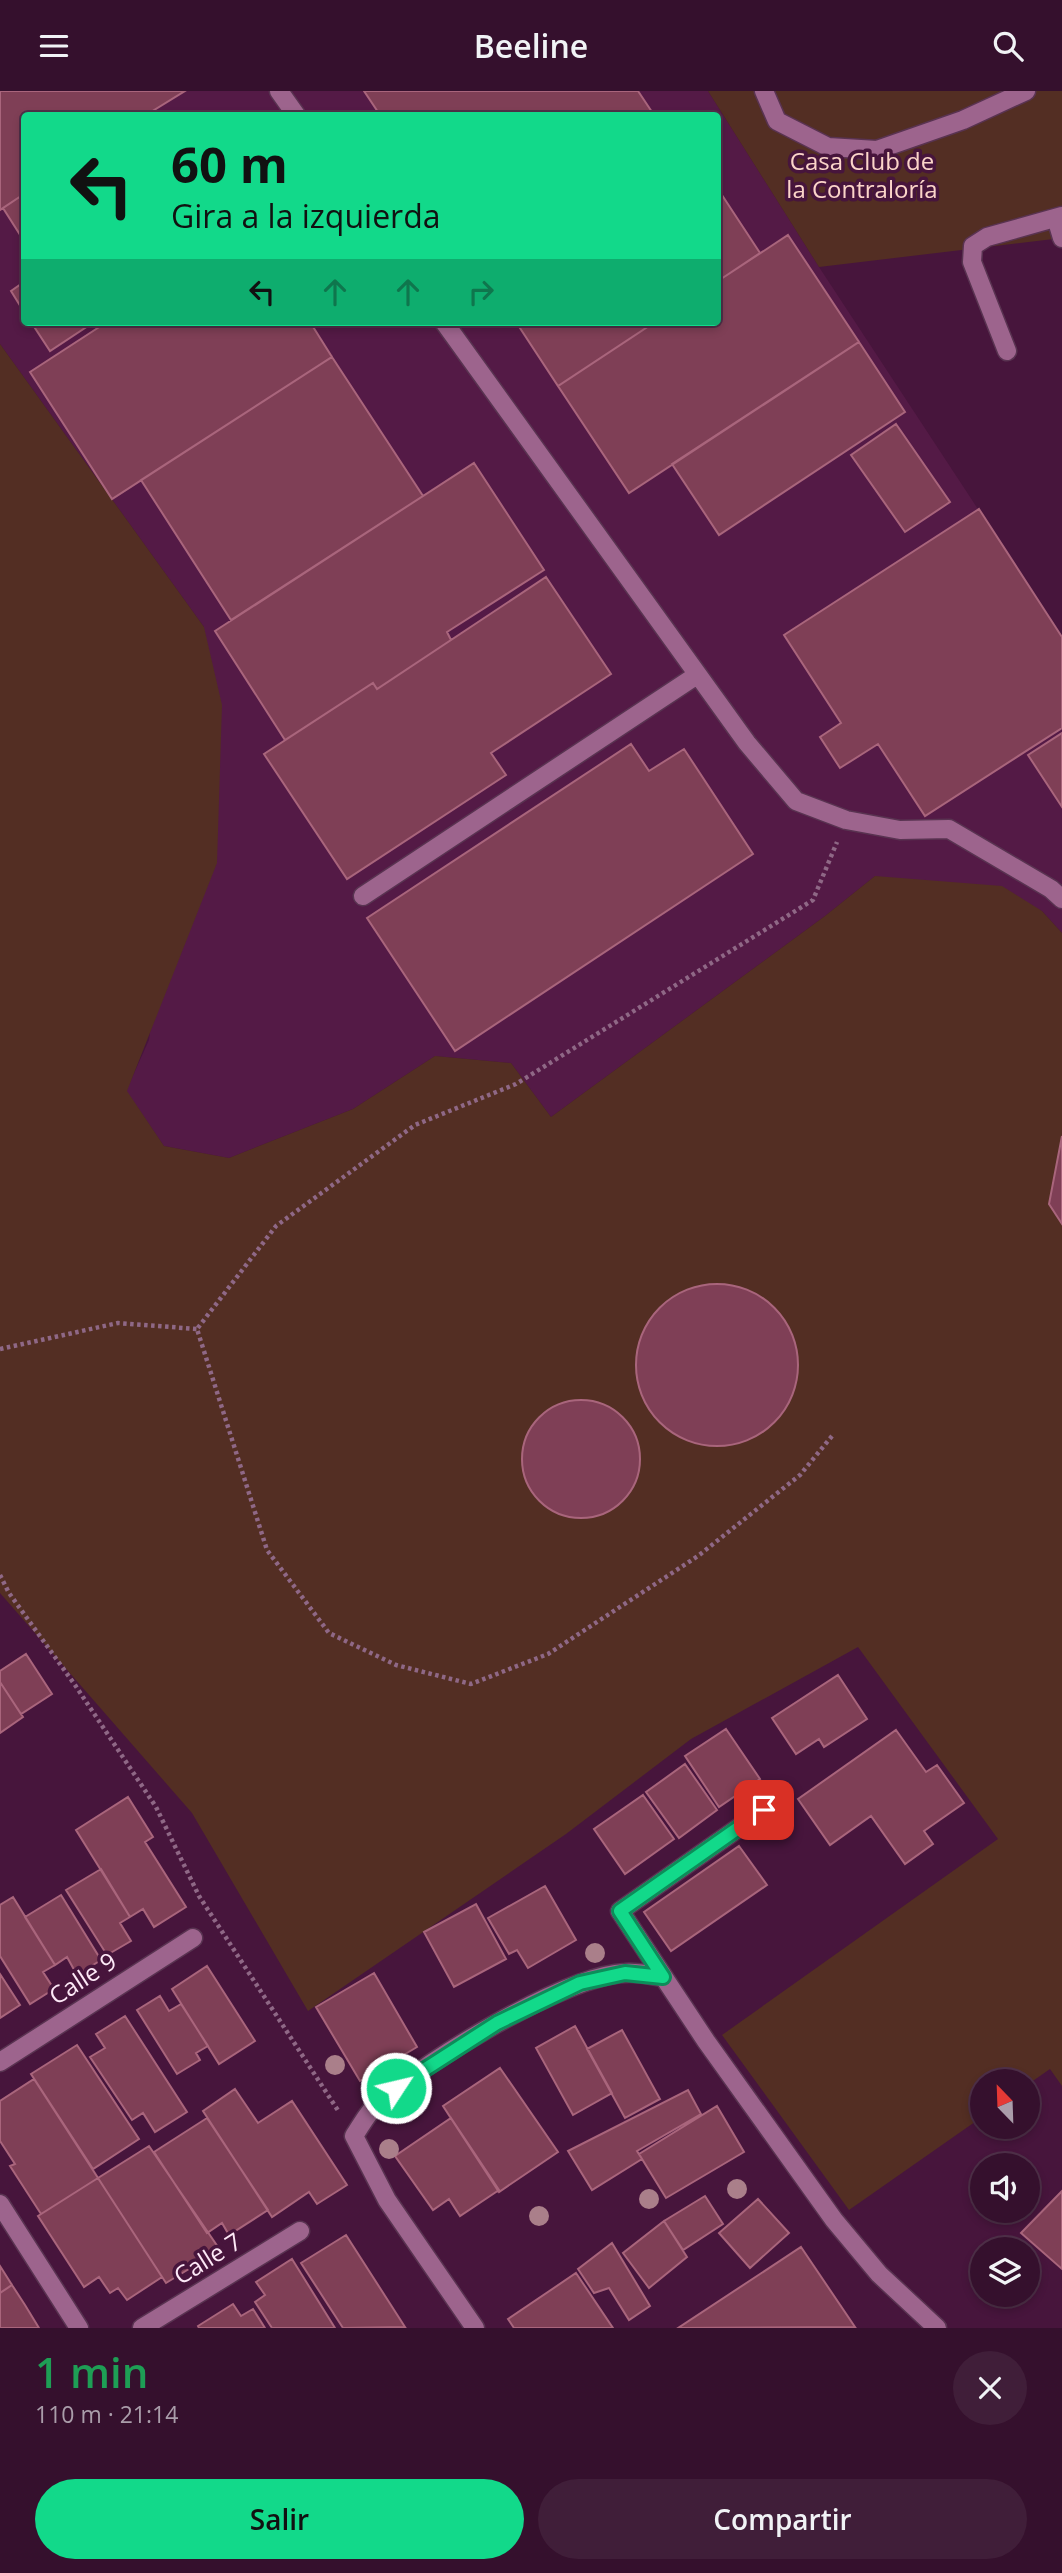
<!DOCTYPE html>
<html lang="es">
<meta charset="utf-8">
<style>
:root{--surface:#35102d;--page:#401e39;--text:#f1f3f6;--muted:#aa9daa;--line:#4f3049;--accent:#12d98a}
body{margin:0;font-family:"Open Sans",sans-serif;background:var(--page);color:var(--text);height:100vh;display:flex;flex-direction:column;font-size:26px;white-space:nowrap}
*{box-sizing:border-box;margin:0}
p{font-size:23px;color:var(--muted)}
.icon{flex:none;width:38px;height:38px;fill:none;stroke:currentColor;stroke-width:2;stroke-linecap:round;stroke-linejoin:round}
.map{position:relative;height:2237px;overflow:hidden}
.panel{display:flex;flex-direction:column;background:var(--surface);flex:1}
.panel>*{flex:none}
.top-card{position:absolute;left:21px;top:21px;width:700px;height:214px;border-radius:7px;box-shadow:0 4px 10px #0003,0 0 0 2px var(--line);background:#12d98a;color:#111;overflow:hidden}
.needle{width:46px;rotate:337deg}
.buttons{position:absolute;left:970px;top:1978px;display:grid;gap:14px}
.buttons a{display:grid;place-items:center;width:70px;height:70px;border-radius:50%;background:var(--surface);box-shadow:0 4px 10px #0003,0 0 0 2px var(--line);font-size:35px}
.pin{position:absolute;display:grid;place-items:center;width:60px;height:60px;color:#fff;margin:-30px;border-radius:14px;box-shadow:0 4px 10px #0006}
.me{position:absolute;width:77px;margin:-38px;rotate:55deg;stroke-linejoin:round;filter:drop-shadow(0 0 5px #0008)}
.turn{display:flex;align-items:center;gap:24px;height:147px;padding:0 35px;font-size:32px}
.turn .icon{width:91px;height:91px;stroke-width:2.5}
.turn b{display:block;font-size:49px;line-height:60px}
.lanes{display:flex;align-items:center;height:66px;padding:0 35px;background:#0003;justify-content:center;gap:35px;direction:ltr}
.lanes .off{opacity:.35}
.round{display:grid;place-items:center;flex:none;width:74px;height:74px;border-radius:37px;background:var(--page)}
.summary{display:flex;align-items:center;justify-content:space-between;height:119px;padding:0 35px}
h1{font-size:42px;font-weight:600;line-height:52px;color:#1e9e55}
.cta{display:flex;gap:14px;margin-top:auto;padding:14px 35px}
.cta a{flex:1;height:80px;border-radius:42px;background:var(--accent);color:#111;font-size:28px;font-weight:600;line-height:80px;text-align:center}
.cta a+a{background:var(--page);color:var(--text)}
header{display:flex;justify-content:space-between;align-items:center;height:91px;padding:0 35px;background:var(--surface);font-size:32px;font-weight:600}
.map>svg:first-child{display:block}
</style>
<header><svg class="icon" aria-label="menu" viewBox="0 0 24 24"><path d="M4 6h16M4 12h16M4 18h16"/></svg>Beeline<svg class="icon" aria-label="search" viewBox="0 0 24 24"><circle cx="10" cy="10" r="6"/><path d="M15 15l6 6"/></svg></header>
<div class="map">
<svg width="1062" height="2237" viewBox="0 0 1062 2237">
<rect width="100%" height="100%" fill="#47153c"/>
<path fill="#541a46" fill-rule="evenodd" d="M0,0H708L819,176L1062,546V842L1042,820L875,785L825,825L551,1026L511,972L435,965L353,1018L229,1067L164,1055L126,1000L149,949L204,536L0,253ZM24,24H718V231H24Z"/>
<path fill="#532e23" d="M708,0H1062V147L819,176Z
M0,253L204,536L222,614L217,772L127,1000L164,1055L229,1067L353,1018L435,965L511,972L551,1026L825,825L875,785L1002,795L1042,820L1062,842V1045L1049,1113L1062,1133V1995L1050,1978L1027,1994V1990H982V2026L849,2119L722,1944L998,1748L858,1556L691,1648L566,1743L308,1920L192,1722L0,1502Z"/>
<path fill="#7f3f56" stroke="#a9657c" stroke-width="2" d="M0,0H185L146,24H24V103L0,119Z
M364,0H638L654,24H380Z
M718,98L760,162L718,190Z
M24,103V150L3,117Z
M788,144L859,251L629,402L558,295L655,231H718V190Z
M24,191V221L11,200Z
M31,231H94L50,260Z
M107,231H310L332,266L112,408L30,281Z
M516,231H655L558,295Z
M859,251L905,321L719,444L672,373Z
M332,266L423,405L231,529L141,389Z
M896,333L950,411L905,441L851,364Z
M474,372L544,479L447,541L451,549L377,598L373,592L285,649L215,540Z
M979,418L1062,546V637L925,725L878,653L840,677L820,646L841,632L784,544Z
M546,486L611,583L491,662L506,684L347,788L264,663L373,592L377,598Z
M1062,642V716L1028,664Z
M631,653L649,680L684,658L753,763L455,960L367,827Z
M1062,1045V1133L1049,1113Z
M636 1274a81 81 0 1 1 162 0a81 81 0 1 1-162 0Z
M522 1368a59 59 0 1 1 118 0a59 59 0 1 1-118 0Z
M26,1563L52,1603L21,1623L0,1591V1580Z
M838,1584L867,1628L824,1656L819,1648L796,1663L772,1627Z
M0,1591L23,1626L0,1642Z
M726,1638L760,1688L719,1716L685,1665Z
M896,1639L926,1681L937,1674L964,1712L924,1740L933,1753L905,1773L871,1725L830,1754L798,1708Z
M685,1673L717,1719L679,1747L646,1701Z
M643,1704L674,1748L625,1783L594,1738Z
M128,1706L153,1746L145,1751L186,1816L154,1836L143,1818L130,1826L76,1739Z
M739,1755L767,1794L671,1860L644,1821Z
M101,1778L130,1826L120,1832L131,1850L107,1864L66,1799Z
M545,1795L576,1849L528,1877L517,1859L509,1863L488,1827Z
M61,1804L101,1869L77,1884L67,1866L55,1874L25,1826Z
M13,1806L55,1874L43,1881L54,1898L30,1913L0,1865V1814Z
M476,1813L506,1868L454,1896L424,1841Z
M207,1875L255,1950L219,1973L172,1898Z
M374,1882L417,1956L360,1990L316,1916Z
M0,1883L20,1914L0,1927Z
M160,1905L169,1920L181,1913L208,1955L196,1962L200,1969L177,1983L137,1919Z
M125,1925L187,2021L155,2041L143,2022L132,2029L90,1966L105,1957L96,1943Z
M575,1935L612,2002L573,2024L536,1957Z
M622,1939L660,2008L625,2027L587,1958Z
M77,1954L139,2048L93,2078L31,1983Z
M500,1977L558,2061L499,2101L443,2015Z
M34,1988L98,2087L41,2123L10,2075L15,2073L0,2050V2010Z
M235,1998L258,2032L292,2010L347,2094L317,2113L309,2101L272,2126L203,2020Z
M688,1999L701,2023L637,2060L642,2068L592,2099L568,2060Z
M717,2015L744,2061L666,2107L639,2063Z
M207,2027L268,2119L229,2144L222,2132L207,2142L154,2061Z
M451,2027L499,2099L460,2125L449,2108L433,2119L395,2065Z
M149,2055L220,2159L166,2192L98,2087Z
M98,2087L162,2186L127,2209L118,2197L110,2202L99,2186L84,2196L38,2125Z
M1062,2100V2178L1021,2142Z
M705,2105L723,2133L683,2159L664,2130Z
M758,2108L789,2142L750,2177L719,2142Z
M664,2130L687,2166L649,2197L623,2162Z
M346,2144L405,2236L343,2237L301,2172Z
M612,2152L650,2215L629,2229L609,2197L594,2202L578,2178Z
M801,2156L855,2236L678,2237Z
M292,2168L335,2237H272L255,2211L265,2204L256,2191Z
M0,2175L12,2194L0,2202Z
M576,2182L613,2237H514L508,2228Z
M12,2194L25,2214L39,2237H0V2202Z
M233,2213L241,2225L253,2218L265,2237H199L198,2235Z"/>
<g fill="none" stroke-linecap="round" stroke-linejoin="round">
<g stroke="#593351" stroke-width="21">
<path id="minor" d="M279,0L296,24
M764,0L777,30L828,56L877,59L963,29L1026,0
M1056,127L1062,147
M444,231L747,652L796,710L846,729L900,739L949,738L1051,798L1062,808
M1007,260L972,171L973,155L987,146L1062,125
M363,805L697,584
M764,1719L620,1820L706,1950L834,2129L879,2183L937,2237
M0,1971L193,1847
M0,2113L79,2237
M142,2237L300,2140
M475,2237L387,2109L354,2045C362,2033 369,2019 380,2010C426,1970 566,1884 625,1882C637,1881 651,1884 663,1886"/>
</g>
<path stroke="#8f6886" stroke-width="4.5" stroke-dasharray="3.5 3.5" stroke-linecap="butt" d="M0,1258L118,1232L197,1238
M832,1345L800,1384L698,1465L548,1563L471,1593L396,1574L329,1542L267,1459L197,1238L276,1135L415,1034L516,993L813,809L837,751
M0,1484L9,1502L75,1594L156,1716L199,1805L339,2021"/>
<use href="#minor" stroke="#9d648d" stroke-width="18"/>
</g>
<g fill="#aa7f8a">
<circle cx="595" cy="1862" r="10"/>
<circle cx="335" cy="1974" r="10"/>
<circle cx="389" cy="2058" r="10"/>
<circle cx="737" cy="2098" r="10"/>
<circle cx="649" cy="2108" r="10"/>
<circle cx="539" cy="2125" r="10"/>
</g>
<g fill="none" stroke-linecap="round" stroke-linejoin="round">
<g stroke="#0c8d5a" stroke-width="18">
<path id="route" d="M396,1997L497,1932L580,1892L625,1882L663,1886L620,1820L764,1719"/>
</g>
<use href="#route" stroke="#12d98a" stroke-width="12"/>
</g>
<g text-anchor="middle" stroke-width="7" stroke-linejoin="round" paint-order="stroke">
<g font-size="24" fill="#fbd5c9" stroke="#47153c">
<text x="862" y="79">Casa Club de<tspan x="862" dy="28">la Contraloría</tspan></text>
</g>
<g font-size="24" fill="#fde9f7" stroke="#47153c">
<text transform="translate(83 1888) rotate(-33)" y="8">Calle 9</text>
<text transform="translate(208 2168) rotate(-32)" y="8">Calle 7</text>
</g>
</g>
</svg>
<div class="buttons">
<a><svg class="needle" viewBox="-14 -14 28 28"><path d="M0-13l5 13h-10z" fill="#e53935"/><path d="M0 13l5-13h-10z" fill="#aa9daa"/></svg></a>
<a><svg class="icon" aria-label="sound" viewBox="0 0 24 24"><path d="M4 9h4l5-4v14l-5-4H4zM17 9q2 3 0 6"/></svg></a>
<a><svg class="icon" aria-label="layers" viewBox="0 0 24 24"><path d="M12 4l9 5-9 5-9-5zM3 14l9 5 9-5"/></svg></a>
</div>
<div class="pin" style="left:764px;top:1719px;background:#d93025"><svg class="icon" aria-label="arrive" viewBox="0 0 24 24"><path d="M6 21V4h12l-3 4 3 4H6"/></svg></div>
<svg class="me" style="left:396px;top:1997px" viewBox="-20 -20 40 40"><circle r="17" fill="#12d98a" stroke="#fff" stroke-width="3"/><path d="M0-11L8 9 0 5-8 9z" fill="#fff"/></svg>
<div class="top-card">
<div class="turn"><svg class="icon" aria-label="left" viewBox="0 0 24 24"><path d="M17 20v-9H6M10 6l-5 5 5 5"/></svg><div><b>60 m</b>Gira a la izquierda</div></div>
<div class="lanes"><svg class="icon" aria-label="left" viewBox="0 0 24 24"><path d="M17 20v-9H6M10 6l-5 5 5 5"/></svg><svg class="icon off" aria-label="ahead" viewBox="0 0 24 24"><path d="M12 20V5M6 11l6-6 6 6"/></svg><svg class="icon off" aria-label="ahead" viewBox="0 0 24 24"><path d="M12 20V5M6 11l6-6 6 6"/></svg><svg class="icon off" aria-label="right" viewBox="0 0 24 24"><path d="M7 20v-9h11M14 6l5 5-5 5"/></svg></div>
</div>
</div>
<section class="panel">
<div class="summary"><div><h1>1 min</h1><p>110 m · 21:14</p></div><a class="round"><svg class="icon" aria-label="close" viewBox="0 0 24 24"><path d="M6 6l12 12M18 6L6 18"/></svg></a></div>
<div class="cta"><a>Salir</a><a>Compartir</a></div>
</section>
